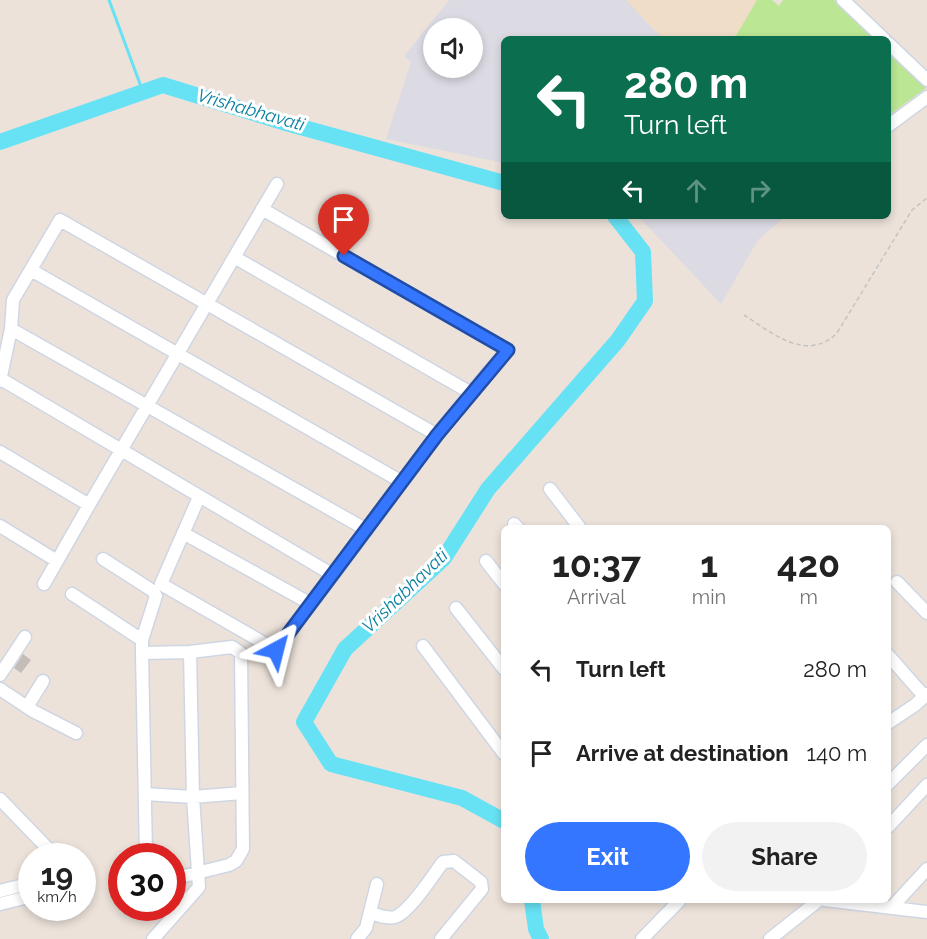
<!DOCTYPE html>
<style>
:root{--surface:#fff;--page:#f2f2f2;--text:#222;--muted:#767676;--accent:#3476ff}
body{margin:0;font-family:Raleway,sans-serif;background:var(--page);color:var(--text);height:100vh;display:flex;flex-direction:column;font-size:22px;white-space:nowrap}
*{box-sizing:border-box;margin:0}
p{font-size:20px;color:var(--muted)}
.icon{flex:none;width:33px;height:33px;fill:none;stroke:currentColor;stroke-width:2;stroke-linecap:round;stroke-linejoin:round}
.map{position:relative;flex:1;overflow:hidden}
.panel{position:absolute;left:501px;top:525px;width:390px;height:378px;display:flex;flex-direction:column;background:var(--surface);border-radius:9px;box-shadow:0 3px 9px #0003}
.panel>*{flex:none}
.guide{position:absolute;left:501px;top:36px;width:390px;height:183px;border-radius:9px;box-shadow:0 3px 9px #0003;background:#0b6e4f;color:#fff;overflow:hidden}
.tools{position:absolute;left:423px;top:18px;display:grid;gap:12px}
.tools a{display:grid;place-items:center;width:60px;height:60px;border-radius:50%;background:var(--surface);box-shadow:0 3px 9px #0003;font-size:30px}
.speed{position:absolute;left:18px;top:843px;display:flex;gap:12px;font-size:30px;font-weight:700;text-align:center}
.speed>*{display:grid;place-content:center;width:78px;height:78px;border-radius:50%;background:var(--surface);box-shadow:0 3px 9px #0003;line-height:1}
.speed small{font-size:15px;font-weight:400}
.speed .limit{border:9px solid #d22;background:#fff;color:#111}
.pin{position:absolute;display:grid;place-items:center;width:51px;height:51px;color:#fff;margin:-62px -26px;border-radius:50% 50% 50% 0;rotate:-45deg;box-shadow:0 0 6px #0007}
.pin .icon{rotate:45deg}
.me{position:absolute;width:66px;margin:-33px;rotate:38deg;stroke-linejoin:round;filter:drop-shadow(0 0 4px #0008)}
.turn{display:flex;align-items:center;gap:21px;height:126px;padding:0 24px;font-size:27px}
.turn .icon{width:78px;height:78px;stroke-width:2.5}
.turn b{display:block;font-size:42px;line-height:51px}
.lanes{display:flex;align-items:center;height:57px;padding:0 24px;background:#0003;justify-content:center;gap:30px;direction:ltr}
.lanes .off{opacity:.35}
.eta{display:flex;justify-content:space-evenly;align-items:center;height:102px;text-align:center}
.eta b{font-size:36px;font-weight:700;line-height:42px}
.action{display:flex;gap:12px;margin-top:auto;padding:12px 24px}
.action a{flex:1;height:69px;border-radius:36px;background:var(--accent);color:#fff;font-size:24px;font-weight:700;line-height:69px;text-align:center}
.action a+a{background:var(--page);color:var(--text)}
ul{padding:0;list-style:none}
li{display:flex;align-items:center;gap:18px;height:84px;padding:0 24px}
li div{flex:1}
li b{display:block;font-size:22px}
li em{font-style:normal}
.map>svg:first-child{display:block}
</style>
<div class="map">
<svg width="927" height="939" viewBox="0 0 927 939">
<rect width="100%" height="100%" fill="#ece2da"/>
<path fill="#dcdbe4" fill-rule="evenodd" d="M449,0H626L663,39H504V163L386,139L411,62L404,56ZM434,28H472V68H434Z
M638,216H786L758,240L721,304Z"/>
<path fill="#efddc8" d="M626,0H757L734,39H663Z"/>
<path fill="#bbe693" d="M757,0H772L779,6L783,0H834L875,39H734Z
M888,52L926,88L888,116Z"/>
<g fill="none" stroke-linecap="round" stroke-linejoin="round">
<path stroke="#67e2f4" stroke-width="3" d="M109,0L143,92"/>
<path stroke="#67e2f4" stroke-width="16" d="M0,142L163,85L286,123L504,183
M504,821L462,798L331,764L304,722L345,649L444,558L488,489L618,340L645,301L643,252L615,216
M532,900L536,929L541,939"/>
</g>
<path fill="#c4bcb7" d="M23,654L31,660L21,673L14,668Z"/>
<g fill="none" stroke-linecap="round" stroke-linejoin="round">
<g stroke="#cfd6e3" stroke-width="15">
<path id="minor" d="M843,0L884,39
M888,43L927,80
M888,126L927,97
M262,209L508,350L471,393
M234,257L471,393L437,435
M31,270L402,482
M11,329L367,530
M0,381L11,329L13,300L60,220L437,435L333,575L1,379
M0,452L89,505L277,184
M550,489L580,528
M199,497L161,584L276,650L333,575
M514,524L518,528
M0,526L57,561
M183,533L311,604
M103,559L153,591L156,596L142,640V653L146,856
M486,561L504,584
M897,582L927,613
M44,584L89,505
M72,594L142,640
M456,608L504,669
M423,646L504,754
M142,653L190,652L232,647L241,653L243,849L236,861L229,865L172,879
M888,655L924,696
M0,675L25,637
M0,689L33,711L76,733
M27,707L43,681
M888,723L915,705L927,694
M888,784L927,745
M145,794L193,797L242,793
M0,799L55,856
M888,827L927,785
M0,891L32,883
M825,900L927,912
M0,904L32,896
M892,907L927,869
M129,909L131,908
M371,913C378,915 386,919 395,917C410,912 433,875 443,862L454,861L481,882L482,889L441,939
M153,939L199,887L193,797L190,652
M357,939L366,928L377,884
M642,939L680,900
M770,939L819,900"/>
</g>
<path stroke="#c3c3c3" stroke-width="1.5" stroke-dasharray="4.5 3" stroke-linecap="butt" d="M744,315C772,333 807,363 837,333L912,210L927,198"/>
<use href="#minor" stroke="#fff" stroke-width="12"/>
</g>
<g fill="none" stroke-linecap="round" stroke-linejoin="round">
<g stroke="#224da6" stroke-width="15">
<path id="route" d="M276,650L437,435L508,350L344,256"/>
</g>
<use href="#route" stroke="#3476ff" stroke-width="10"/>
</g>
<g text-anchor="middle" stroke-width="6" stroke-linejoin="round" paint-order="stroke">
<g font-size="18" font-style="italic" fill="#07809f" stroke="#fff">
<text transform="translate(251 110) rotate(16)" y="6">Vrishabhavati</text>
<text transform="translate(405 591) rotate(-44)" y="6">Vrishabhavati</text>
</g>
</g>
</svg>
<div class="tools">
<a><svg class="icon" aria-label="sound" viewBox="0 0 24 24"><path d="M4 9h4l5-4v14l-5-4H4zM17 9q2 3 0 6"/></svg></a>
</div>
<div class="speed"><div>19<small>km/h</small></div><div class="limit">30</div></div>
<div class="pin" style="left:344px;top:256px;background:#d93025"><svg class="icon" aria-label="arrive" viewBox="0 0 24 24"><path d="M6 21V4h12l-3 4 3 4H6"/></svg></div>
<svg class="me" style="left:276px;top:650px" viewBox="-20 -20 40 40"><path d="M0-17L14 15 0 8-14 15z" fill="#3476ff" stroke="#fff" stroke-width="4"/></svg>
<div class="guide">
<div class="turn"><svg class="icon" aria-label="left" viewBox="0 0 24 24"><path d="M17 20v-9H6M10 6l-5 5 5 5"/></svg><div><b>280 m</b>Turn left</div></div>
<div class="lanes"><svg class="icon" aria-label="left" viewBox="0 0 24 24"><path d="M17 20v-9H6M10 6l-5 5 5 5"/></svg><svg class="icon off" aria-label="ahead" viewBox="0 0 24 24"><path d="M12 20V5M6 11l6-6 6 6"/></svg><svg class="icon off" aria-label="right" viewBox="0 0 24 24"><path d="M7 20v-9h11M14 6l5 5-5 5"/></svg></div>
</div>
<section class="panel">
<div class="eta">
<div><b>10:37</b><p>Arrival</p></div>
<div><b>1</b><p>min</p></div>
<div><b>420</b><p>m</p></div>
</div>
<ul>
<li><svg class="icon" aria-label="left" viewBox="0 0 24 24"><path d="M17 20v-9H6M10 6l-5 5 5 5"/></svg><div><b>Turn left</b></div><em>280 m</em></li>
<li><svg class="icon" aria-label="arrive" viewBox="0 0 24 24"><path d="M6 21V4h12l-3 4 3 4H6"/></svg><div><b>Arrive at destination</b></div><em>140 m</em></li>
</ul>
<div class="action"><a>Exit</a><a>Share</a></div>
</section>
</div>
